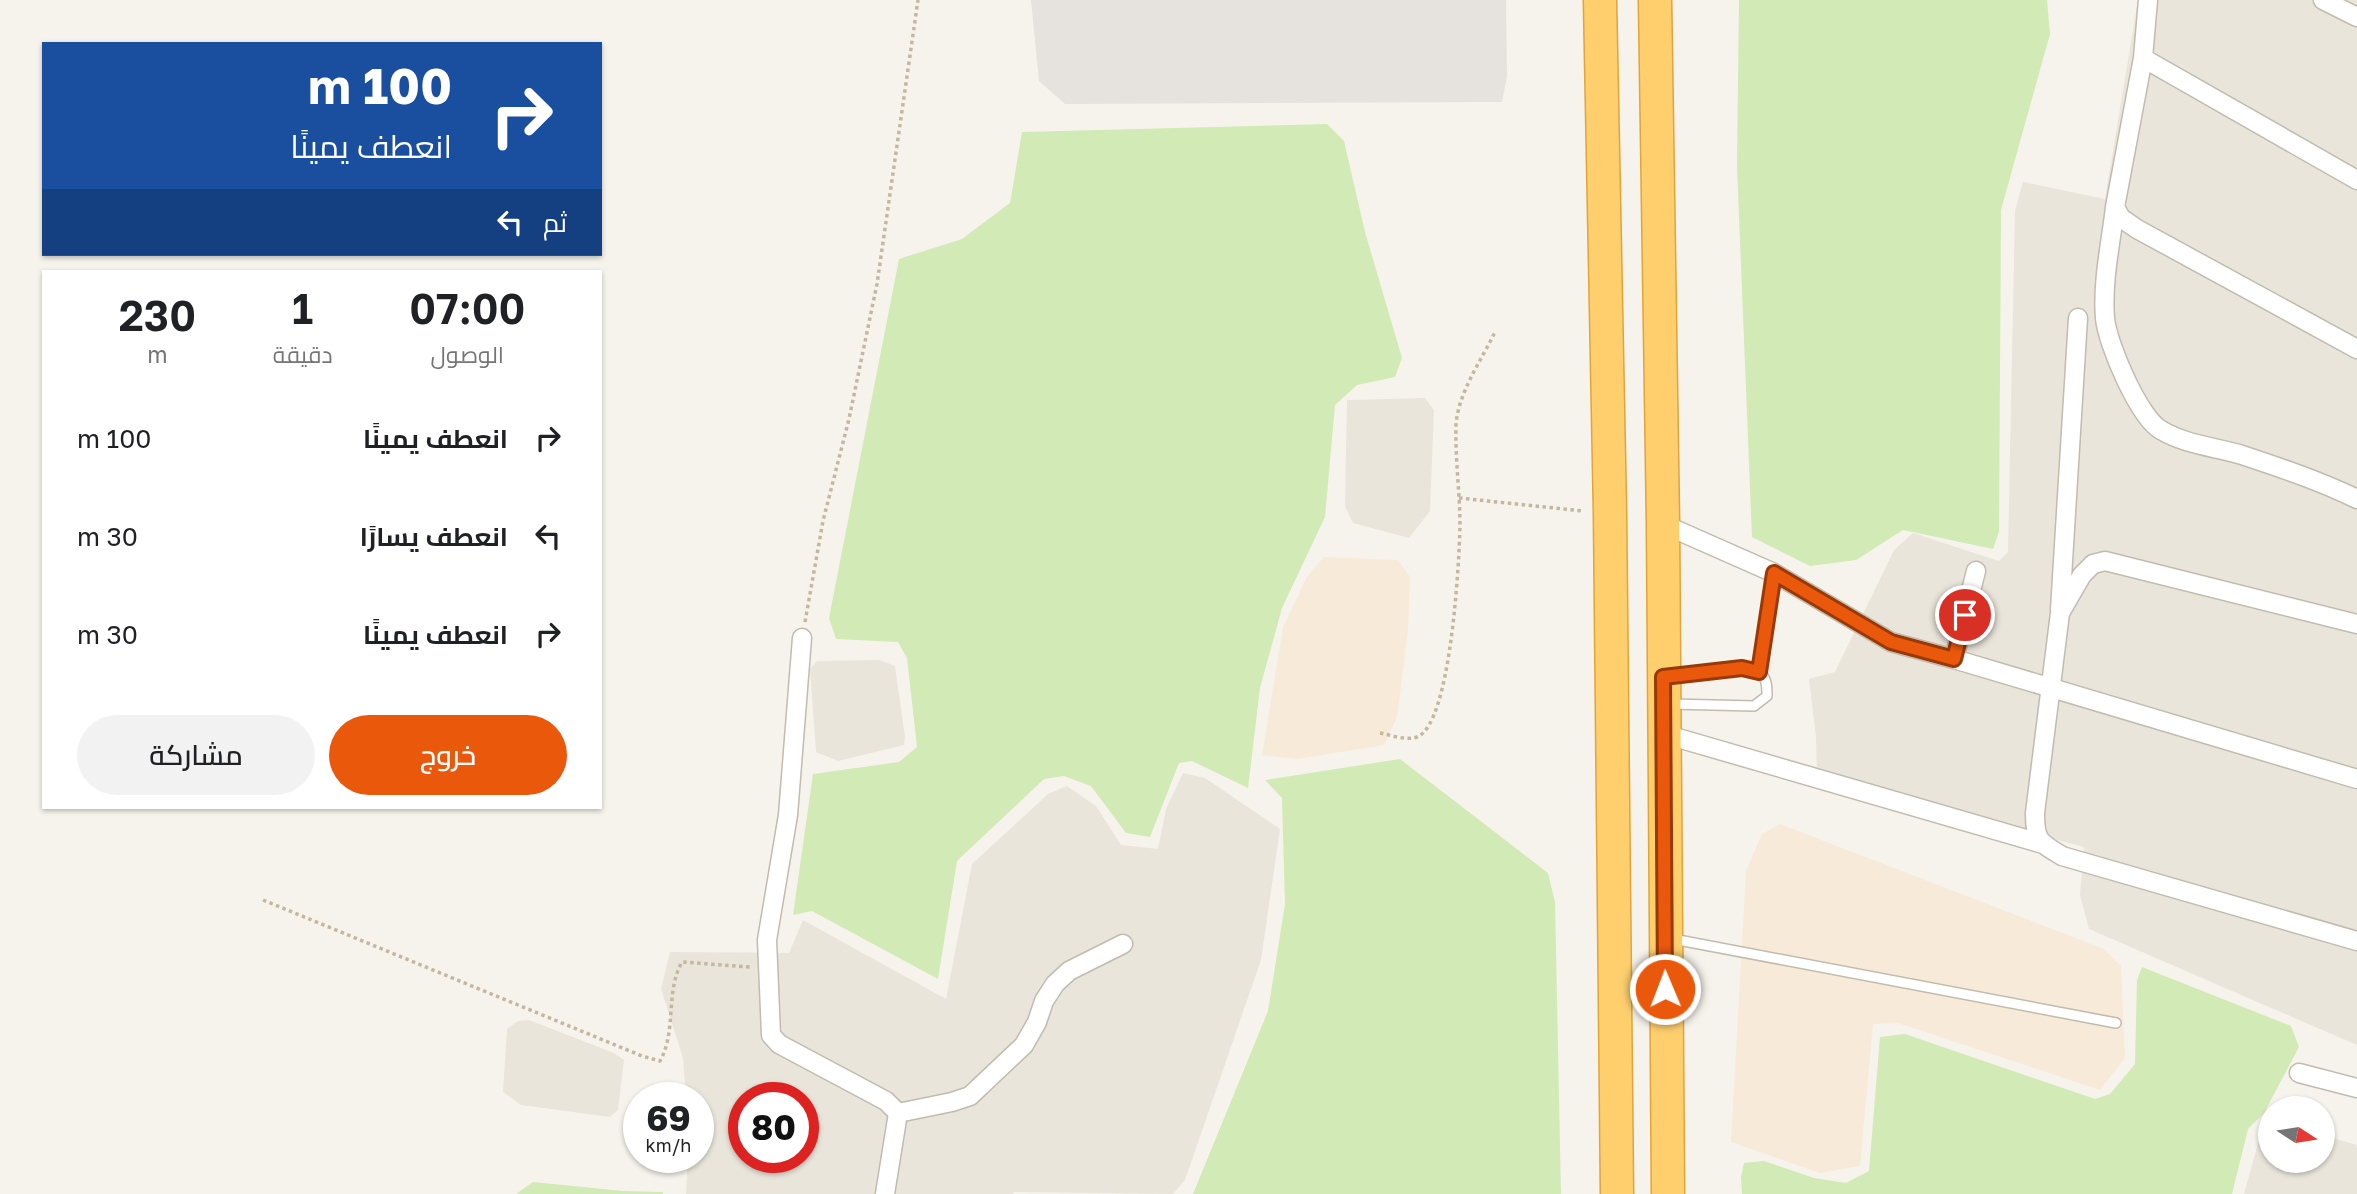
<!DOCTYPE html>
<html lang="ar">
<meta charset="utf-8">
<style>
:root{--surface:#fff;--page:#f2f2f2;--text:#202124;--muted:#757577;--accent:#ea580c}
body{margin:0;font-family:"Golos Text",Cairo,sans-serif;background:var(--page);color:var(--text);direction:rtl;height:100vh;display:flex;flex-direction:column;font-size:26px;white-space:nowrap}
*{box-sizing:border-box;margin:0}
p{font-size:23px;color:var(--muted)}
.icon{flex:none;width:38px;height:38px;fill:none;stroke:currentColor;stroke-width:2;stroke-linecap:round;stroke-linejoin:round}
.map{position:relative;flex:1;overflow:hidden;direction:ltr}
.drawer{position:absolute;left:42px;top:270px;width:560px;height:539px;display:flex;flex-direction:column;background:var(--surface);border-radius:0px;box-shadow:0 2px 5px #0004;direction:rtl}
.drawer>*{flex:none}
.top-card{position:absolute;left:42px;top:42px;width:560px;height:214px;border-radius:0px;box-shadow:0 2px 5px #0004;direction:rtl;background:#1a4fa0;color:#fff;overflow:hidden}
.needle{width:46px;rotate:102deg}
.controls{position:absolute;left:2258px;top:1096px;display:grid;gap:14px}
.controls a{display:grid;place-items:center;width:77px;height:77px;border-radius:50%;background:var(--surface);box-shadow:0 2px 5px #0004;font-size:35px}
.speed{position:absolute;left:623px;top:1082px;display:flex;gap:14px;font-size:35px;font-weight:700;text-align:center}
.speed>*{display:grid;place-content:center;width:91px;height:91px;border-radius:50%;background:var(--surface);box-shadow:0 2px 5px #0004;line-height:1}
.speed small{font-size:18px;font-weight:400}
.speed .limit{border:10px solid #d22;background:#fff;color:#111}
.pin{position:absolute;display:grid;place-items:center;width:60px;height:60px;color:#fff;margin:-30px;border:4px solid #fff;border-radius:50%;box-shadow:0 2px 7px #0007}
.me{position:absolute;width:77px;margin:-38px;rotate:359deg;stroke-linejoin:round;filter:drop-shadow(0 0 5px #0008)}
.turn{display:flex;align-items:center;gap:24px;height:147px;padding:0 35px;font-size:32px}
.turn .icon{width:91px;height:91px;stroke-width:2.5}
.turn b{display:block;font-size:49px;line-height:60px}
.then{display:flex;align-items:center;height:66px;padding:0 35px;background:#0003;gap:14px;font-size:26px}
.eta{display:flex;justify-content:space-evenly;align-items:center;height:119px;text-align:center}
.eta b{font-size:42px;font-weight:600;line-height:49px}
.primary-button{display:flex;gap:14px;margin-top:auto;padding:14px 35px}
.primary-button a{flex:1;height:80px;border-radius:42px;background:var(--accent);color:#fff;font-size:28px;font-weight:600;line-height:80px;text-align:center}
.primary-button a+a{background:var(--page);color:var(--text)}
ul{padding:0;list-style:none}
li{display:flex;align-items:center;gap:21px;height:98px;padding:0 35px}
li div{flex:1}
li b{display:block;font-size:26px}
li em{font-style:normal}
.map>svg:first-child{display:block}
</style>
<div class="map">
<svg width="2357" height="1194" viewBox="0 0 2357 1194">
<rect width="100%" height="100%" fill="#f6f3ec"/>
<path fill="#eae5da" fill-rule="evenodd" d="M2138,0H2357V1045L2089,929L2080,895L2084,847L1817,775L1816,737L1809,679L1835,672L1894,550L1913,533L1999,561L2008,552L2015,210L2023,182L2105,199Z
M1425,398L1434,410L1430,511L1409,538L1353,523L1345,506L1347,400Z
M880,660L895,666L905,737L904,745L838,761L816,752L810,669L817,661Z
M1183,773L1205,778L1280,829L1261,960L1185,1180L1173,1194L1014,1192L1013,1194H686L688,1157H698V1097H686L683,1058L661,989L670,952L789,953L803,920L946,999L972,864L1048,794L1067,786L1096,806L1121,845L1158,849L1166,809ZM744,1097H803V1157H744Z
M529,1020L614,1053L624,1060L618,1110L610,1117L521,1105L503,1092L507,1029L518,1021Z
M2270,1130V1160H2322V1135L2357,1145V1194H2244L2260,1136Z"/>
<path fill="#f7ead8" d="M1324,557L1398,560L1410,577L1408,631L1397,717L1384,745L1297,759L1262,755L1283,627L1307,577Z
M1780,824L2104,949L2121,966L2125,1058L2100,1090L1898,1023L1873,1024L1860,1166L1820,1173L1731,1142L1746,871L1762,834Z"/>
<path fill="#e6e2dd" d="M1031,0H1506L1507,76L1502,102L1065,104L1039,81Z"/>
<path fill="#d2eab5" d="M1739,0H2047L2050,34L2001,210L1999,532L1993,549L1903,530L1856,560L1810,566L1752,537L1737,166Z
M1327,124L1344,141L1365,232L1402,358L1395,377L1357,385L1335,405L1325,517L1282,608L1260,688L1248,788L1192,761L1179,763L1150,837L1126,833L1091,786L1064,776L1044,779L957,861L938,979L812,911L793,915L813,774L899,762L917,747L907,658L898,642L836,639L829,618L899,259L962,239L1010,203L1022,132Z
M1400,759L1548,873L1555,902L1561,1194H1193L1268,1011L1285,904L1282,798L1265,780Z
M2142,967L2291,1026L2299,1047L2264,1113L2248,1129L2232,1194H1742L1741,1177L1744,1163L1764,1161L1814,1178L1846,1183L1869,1171L1880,1037L1905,1034L2095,1099L2110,1094L2135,1064L2137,980Z
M533,1182L623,1191L663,1192V1194H516Z"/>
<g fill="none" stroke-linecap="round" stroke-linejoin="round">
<g stroke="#c2bbae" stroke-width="12">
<path id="lane" d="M1759,672L1774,573
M1669,676C1689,674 1740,662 1757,671C1767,676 1767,686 1767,696L1754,706L1671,704
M1673,939L2116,1023"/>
</g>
<g stroke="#c2bbae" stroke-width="21">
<path id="street" d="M2148,0L2143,58L2115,207L2121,218L2137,229L2357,349
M2323,0L2357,17
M2143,58L2357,180
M2115,207C2111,243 2102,281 2105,318C2107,343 2139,418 2161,430C2186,445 2216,447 2242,455C2281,468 2320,481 2357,499
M1663,524L1774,573L1891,642L1954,659L2357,779
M2060,610L2078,318
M2357,624L2105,561L2093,564L2082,575L2060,613L2035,813C2035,841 2039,842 2062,856L2357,941
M802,638L788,815L767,940L771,1035L779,1044L886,1101L898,1113
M1954,659L1976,571
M1664,734L2043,844
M2299,1073L2357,1088
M885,1194L898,1113L952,1102L970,1096L1024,1045L1037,1022L1044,1001L1055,984L1069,971L1123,944"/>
</g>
<g stroke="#e0a43c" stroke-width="35">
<path id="highway" d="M1600,0L1610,513L1617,1194
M1655,0L1663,524L1668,1194"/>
</g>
<path stroke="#c4b79f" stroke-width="3.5" stroke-dasharray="3.5 3.5" stroke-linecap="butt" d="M1459,498L1583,511
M805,622L823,521L849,419L877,284L918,0
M1380,733C1391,735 1406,741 1417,737C1451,724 1459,563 1460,527C1460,493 1455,459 1456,425C1458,393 1481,361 1495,332
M263,900L642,1056L660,1061C677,1031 665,992 682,962L750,967"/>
<use href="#lane" stroke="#fff" stroke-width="9"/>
<use href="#street" stroke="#fff" stroke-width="18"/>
<use href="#highway" stroke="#ffcf6e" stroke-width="32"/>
</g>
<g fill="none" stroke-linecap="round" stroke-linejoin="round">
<g stroke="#983908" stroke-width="18">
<path id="route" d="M1665,989L1663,677L1742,668L1759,672L1774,573L1891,642L1954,659L1965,615"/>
</g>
<use href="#route" stroke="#ea580c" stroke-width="12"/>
</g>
</svg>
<div class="controls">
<a><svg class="needle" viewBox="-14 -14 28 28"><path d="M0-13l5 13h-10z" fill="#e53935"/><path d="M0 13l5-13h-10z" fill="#757577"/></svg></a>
</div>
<div class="speed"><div>69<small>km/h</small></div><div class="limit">80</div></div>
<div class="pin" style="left:1965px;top:615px;background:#d93025"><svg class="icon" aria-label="arrive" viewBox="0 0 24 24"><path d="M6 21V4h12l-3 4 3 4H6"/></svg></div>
<svg class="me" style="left:1665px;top:989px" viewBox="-20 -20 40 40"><circle r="17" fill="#ea580c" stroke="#fff" stroke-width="3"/><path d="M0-11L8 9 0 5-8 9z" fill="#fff"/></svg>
<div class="top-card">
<div class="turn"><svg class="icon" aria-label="right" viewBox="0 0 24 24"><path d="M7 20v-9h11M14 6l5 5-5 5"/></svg><div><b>100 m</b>انعطف يمينًا</div></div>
<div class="then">ثم<svg class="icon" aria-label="left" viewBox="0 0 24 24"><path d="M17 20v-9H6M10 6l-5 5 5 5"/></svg></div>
</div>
<section class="drawer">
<div class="eta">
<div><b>07:00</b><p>الوصول</p></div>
<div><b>1</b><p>دقيقة</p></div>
<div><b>230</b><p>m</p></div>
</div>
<ul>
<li><svg class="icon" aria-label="right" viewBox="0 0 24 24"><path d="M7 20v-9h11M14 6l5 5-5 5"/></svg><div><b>انعطف يمينًا</b></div><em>100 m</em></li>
<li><svg class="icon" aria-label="left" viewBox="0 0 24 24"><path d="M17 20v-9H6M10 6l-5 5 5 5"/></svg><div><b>انعطف يسارًا</b></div><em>30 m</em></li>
<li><svg class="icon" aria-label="right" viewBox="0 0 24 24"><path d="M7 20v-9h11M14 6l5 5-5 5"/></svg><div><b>انعطف يمينًا</b></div><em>30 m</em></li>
</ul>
<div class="primary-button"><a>خروج</a><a>مشاركة</a></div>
</section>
</div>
